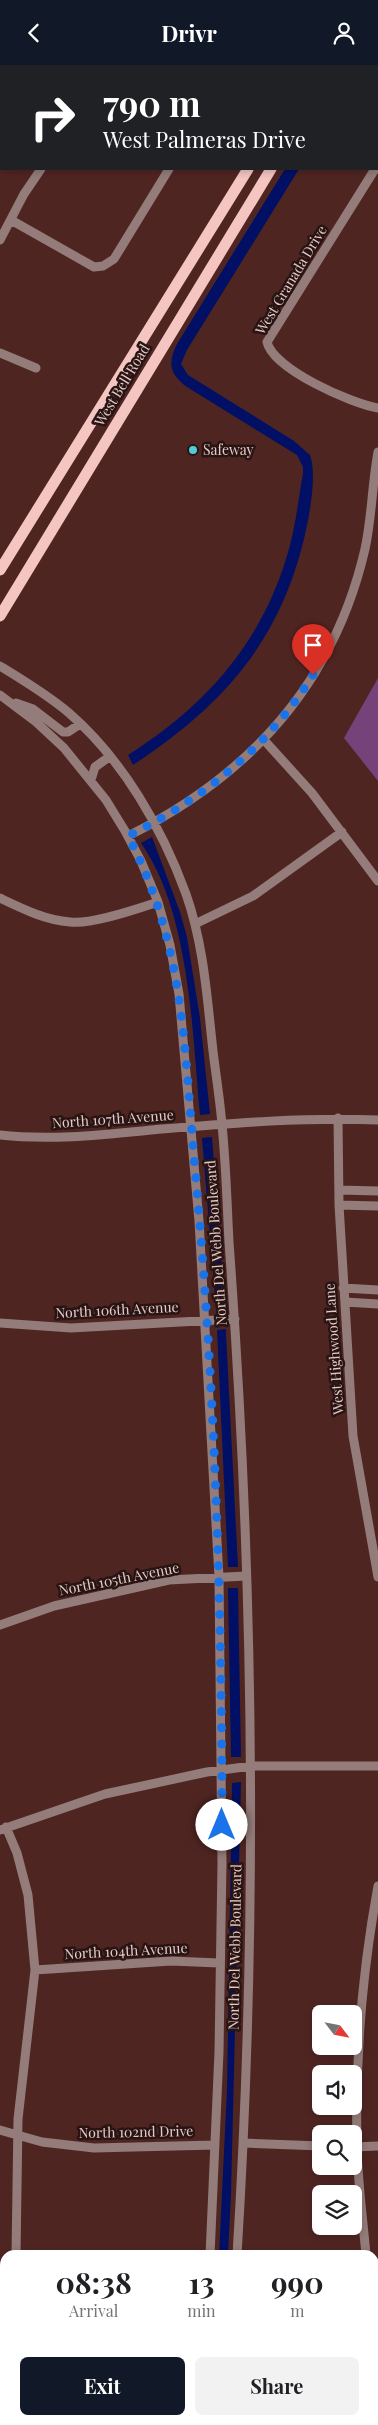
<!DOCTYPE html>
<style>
:root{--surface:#fff;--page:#f2f2f2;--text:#202124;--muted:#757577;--accent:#111827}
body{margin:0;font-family:"Playfair Display",serif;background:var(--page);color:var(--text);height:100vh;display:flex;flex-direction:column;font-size:19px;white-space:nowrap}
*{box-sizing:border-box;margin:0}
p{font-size:16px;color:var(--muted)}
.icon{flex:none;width:28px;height:28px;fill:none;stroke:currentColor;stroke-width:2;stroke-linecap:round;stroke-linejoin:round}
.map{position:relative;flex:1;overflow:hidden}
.drawer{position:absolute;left:0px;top:2185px;width:379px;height:175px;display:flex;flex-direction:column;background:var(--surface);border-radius:15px 15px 0 0;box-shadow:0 2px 8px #0003}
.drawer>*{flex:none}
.top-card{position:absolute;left:0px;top:0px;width:379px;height:105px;box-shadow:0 2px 8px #0003;background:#202124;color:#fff;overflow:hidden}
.needle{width:32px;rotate:122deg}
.fabs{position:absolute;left:312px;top:1940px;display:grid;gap:10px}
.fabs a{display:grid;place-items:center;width:50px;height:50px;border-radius:8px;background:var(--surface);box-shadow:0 2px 8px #0003;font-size:25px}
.pin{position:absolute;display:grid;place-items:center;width:42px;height:42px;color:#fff;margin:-51px -21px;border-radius:50% 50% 50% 0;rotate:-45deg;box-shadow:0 0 5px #0007}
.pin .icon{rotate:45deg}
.me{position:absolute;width:55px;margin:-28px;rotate:0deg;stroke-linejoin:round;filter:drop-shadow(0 0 4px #0008)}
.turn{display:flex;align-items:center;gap:18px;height:105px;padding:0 20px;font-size:22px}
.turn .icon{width:65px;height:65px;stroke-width:2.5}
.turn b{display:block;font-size:35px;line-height:42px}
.eta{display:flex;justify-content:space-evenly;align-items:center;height:85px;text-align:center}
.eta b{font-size:30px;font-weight:700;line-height:35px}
.primary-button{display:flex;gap:10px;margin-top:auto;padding:10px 20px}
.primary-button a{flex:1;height:58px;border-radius:8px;background:var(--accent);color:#fff;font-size:20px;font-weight:700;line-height:58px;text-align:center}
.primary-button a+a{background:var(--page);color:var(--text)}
header{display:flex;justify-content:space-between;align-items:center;height:65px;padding:0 20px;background:var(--accent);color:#fff;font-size:22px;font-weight:700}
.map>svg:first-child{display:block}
</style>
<header><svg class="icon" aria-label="back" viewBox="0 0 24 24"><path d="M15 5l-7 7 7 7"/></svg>Drivr<svg class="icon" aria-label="person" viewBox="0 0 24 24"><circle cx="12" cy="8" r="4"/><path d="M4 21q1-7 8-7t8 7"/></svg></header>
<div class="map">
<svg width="378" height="2360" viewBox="0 0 378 2360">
<rect width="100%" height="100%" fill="#4f2522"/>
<path fill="#754279" d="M378,613V716L344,673Z"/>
<path fill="#011065" d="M285,104H299L187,285L181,299L188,310L294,376L310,390C317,409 310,446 306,465C282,575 224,640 133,700L128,690C204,642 259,581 286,494C295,466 298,437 303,408V402L297,390L187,322C170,309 167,299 177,279Z
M152,772L180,847L187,872L200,953L210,1049L200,1050C192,966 190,848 141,778Z
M212,1072L225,1244H216L202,1073Z
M226,1264V1269L238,1502H228L217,1265Z
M228,1523H238L241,1692H231Z
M241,1717L231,2130L228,2190H219L227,2025L232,1718Z"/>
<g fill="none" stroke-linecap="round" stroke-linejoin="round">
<path stroke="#937c7a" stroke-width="9" d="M99,1L100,0
M212,1L213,0
M375,104L267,277C273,304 352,339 378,343
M11,155L94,202L103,201L114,194L169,104
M0,175L24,129L41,104
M0,288L36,303
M0,601C23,615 48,630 69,648C123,695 162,763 186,829C204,880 207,933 213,986C216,1011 220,1035 222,1060C226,1099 227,1139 229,1177C254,1514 258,1853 237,2190
M0,630L36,657L64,683L106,735L125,766L141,796L158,837L170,880L179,929L199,1156L219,1512L222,1798L219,1987L210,2190
M16,638L33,644L63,667H68L80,659
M264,675L312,728L378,816
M91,715L95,702L109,692
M128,771C249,711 334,618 365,484C372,452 372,419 378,387
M0,833C23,844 45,855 70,857C91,860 137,844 158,837
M195,859L253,831L342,767
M338,1053L339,1140L353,1371L378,1512
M0,1070C54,1076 109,1069 162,1064C234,1058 306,1052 378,1055
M339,1125L378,1126
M339,1140L378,1141
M343,1223L378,1225
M345,1237L378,1239
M0,1258L71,1263L235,1254
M0,1560L54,1541L169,1515L246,1511
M6,1762L17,1788L28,1830L35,1905L18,2054L16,2190
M0,1765L105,1729L207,1707L251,1701H378
M35,1905L171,1896L219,1898
M0,2065L42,2077L94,2083L215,2080
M244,2078L321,2081
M354,2082L378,2081
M366,2190C363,2155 358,2119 357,2083C355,1995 362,1907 378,1821
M374,2254L378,2280
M0,2270L5,2254
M0,2296L5,2298
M343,2357L378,2355
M192,2360L193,2355
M220,2360L221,2355"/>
<path stroke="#f4c5c1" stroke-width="11" d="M310,1L311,0
M334,1L335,0
M0,505L248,104
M0,551L271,104"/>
</g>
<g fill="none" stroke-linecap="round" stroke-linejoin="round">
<path stroke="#1a73e8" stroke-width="9" stroke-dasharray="0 16.2" d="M222,1760C222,1541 215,1322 195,1103C184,985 185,879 128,771C203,734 268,682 313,610"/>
</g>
<circle fill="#52cbd7" stroke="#281513" stroke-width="2" cx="193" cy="385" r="5"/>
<g text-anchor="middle" stroke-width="5" stroke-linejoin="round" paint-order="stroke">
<g font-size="14" fill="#e6cac7" stroke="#281513">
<text transform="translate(291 215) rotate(-59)" y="5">West Granada Drive</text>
<text transform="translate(122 320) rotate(-59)" y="5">West Bell Road</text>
<text transform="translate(113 1054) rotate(-4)" y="5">North 107th Avenue</text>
<text transform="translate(216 1178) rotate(-94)" y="5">North Del Webb Boulevard</text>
<text transform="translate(117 1245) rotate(-3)" y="5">North 106th Avenue</text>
<text transform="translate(334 1284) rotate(-94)" y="5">West Highwood Lane</text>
<text transform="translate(119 1514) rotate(-11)" y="5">North 105th Avenue</text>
<text transform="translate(235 1882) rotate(-89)" y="5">North Del Webb Boulevard</text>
<text transform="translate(126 1886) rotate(-3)" y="5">North 104th Avenue</text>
<text transform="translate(136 2067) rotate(-1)" y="5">North 102nd Drive</text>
</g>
<g font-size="14" fill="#e6cac7" stroke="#281513" text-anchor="start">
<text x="203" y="390">Safeway</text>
</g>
</g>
</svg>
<div class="fabs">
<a><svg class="needle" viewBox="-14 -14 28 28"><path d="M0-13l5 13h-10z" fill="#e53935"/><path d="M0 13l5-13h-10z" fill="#757577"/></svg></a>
<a><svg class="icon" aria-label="sound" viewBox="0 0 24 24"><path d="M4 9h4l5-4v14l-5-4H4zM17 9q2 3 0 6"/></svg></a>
<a><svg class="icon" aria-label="search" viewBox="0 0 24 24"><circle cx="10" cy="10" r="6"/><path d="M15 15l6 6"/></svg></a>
<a><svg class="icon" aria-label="layers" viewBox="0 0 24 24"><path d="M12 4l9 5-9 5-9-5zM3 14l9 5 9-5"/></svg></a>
</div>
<div class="pin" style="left:313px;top:610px;background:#d93025"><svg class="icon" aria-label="arrive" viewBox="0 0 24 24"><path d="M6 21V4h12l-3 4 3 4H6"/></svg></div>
<svg class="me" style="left:222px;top:1760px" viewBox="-20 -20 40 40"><circle r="19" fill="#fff"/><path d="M0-13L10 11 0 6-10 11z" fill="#1a73e8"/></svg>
<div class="top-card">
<div class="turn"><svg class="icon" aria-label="right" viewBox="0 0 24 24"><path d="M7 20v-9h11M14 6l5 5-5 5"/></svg><div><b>790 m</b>West Palmeras Drive</div></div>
</div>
<section class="drawer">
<div class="eta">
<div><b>08:38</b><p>Arrival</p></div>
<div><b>13</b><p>min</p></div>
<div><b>990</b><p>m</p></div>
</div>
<div class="primary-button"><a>Exit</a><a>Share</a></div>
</section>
</div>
